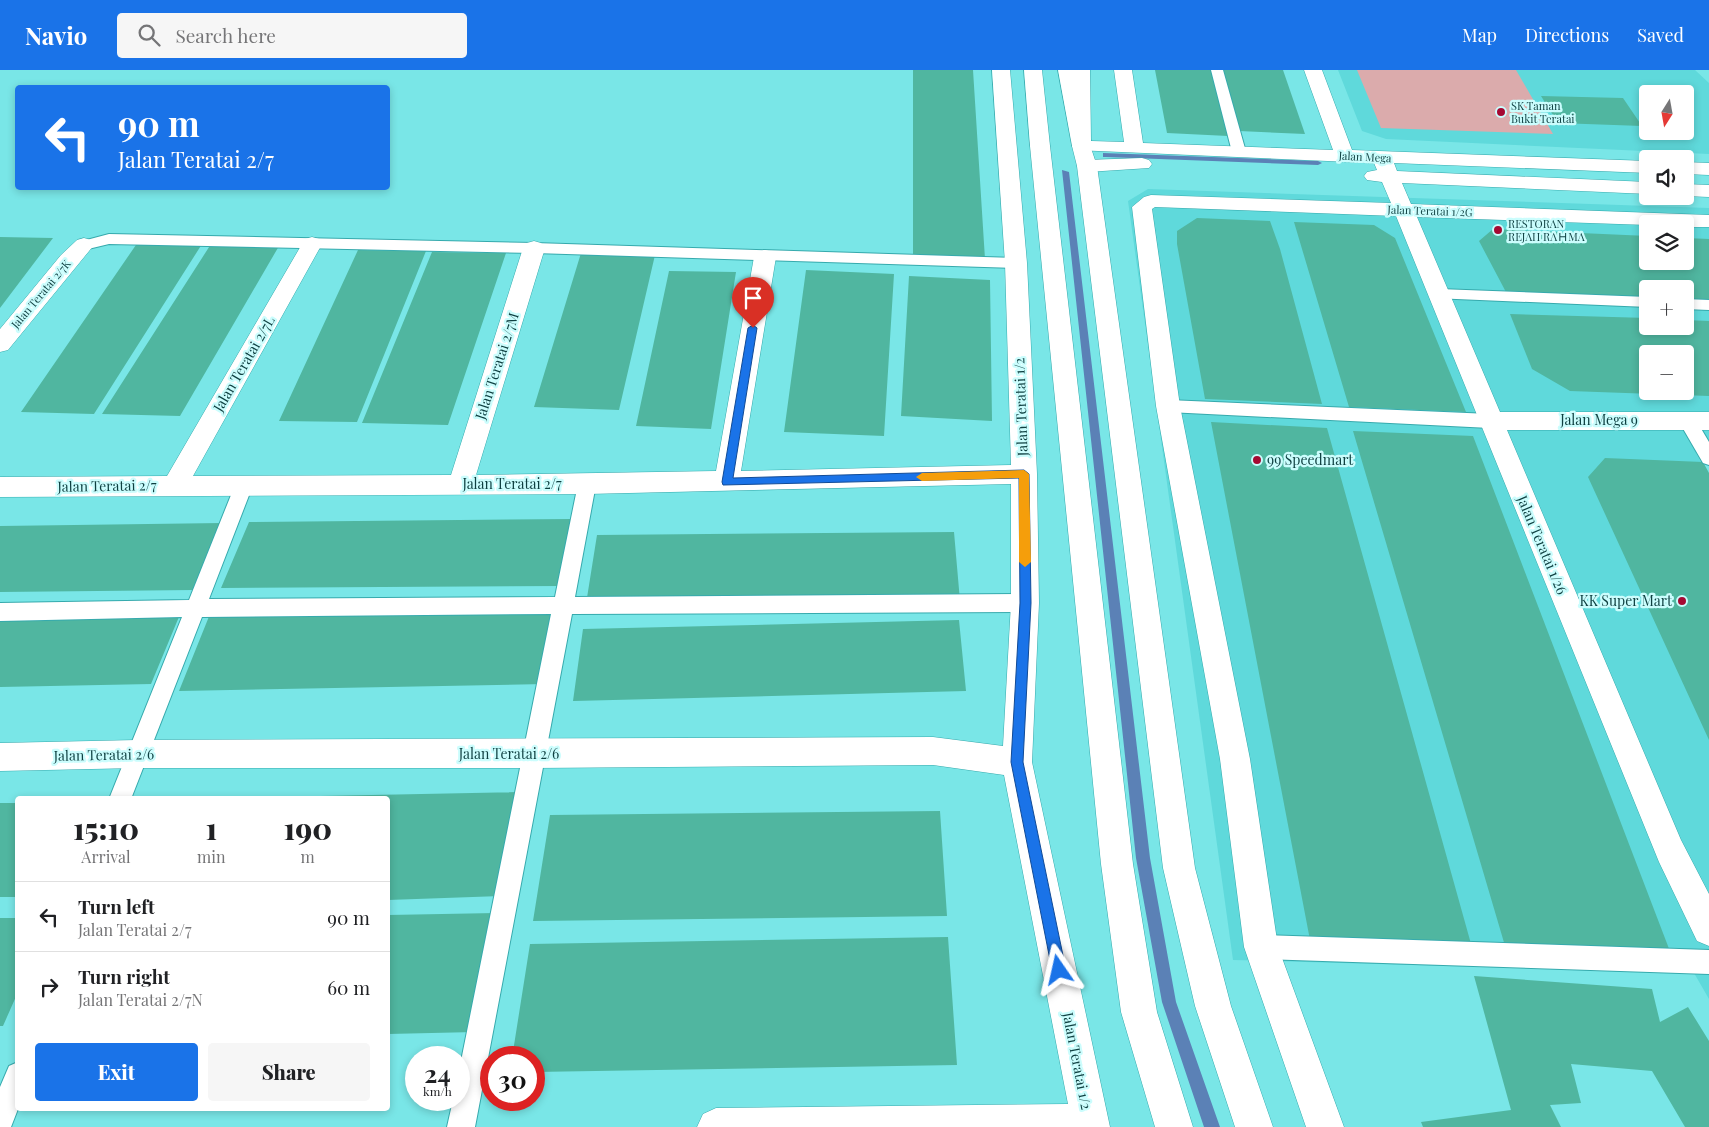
<!DOCTYPE html>
<meta charset="utf-8">
<style>
:root{--surface:#fff;--page:#f6f6f6;--text:#202124;--muted:#757577;--line:#e0e0e0;--accent:#1a73e8}
body{margin:0;font-family:"Playfair Display","Noto Sans SC",serif;background:var(--page);color:var(--text);height:100vh;display:flex;flex-direction:column;font-size:19px;white-space:nowrap}
*{box-sizing:border-box;margin:0}
p{font-size:16px;color:var(--muted)}
.icon{flex:none;width:28px;height:28px;fill:none;stroke:currentColor;stroke-width:2;stroke-linecap:round;stroke-linejoin:round}
.map{position:relative;flex:1;overflow:hidden}
.side{position:absolute;left:15px;top:726px;width:375px;height:315px;display:flex;flex-direction:column;background:var(--surface);border-radius:5px;box-shadow:0 2px 8px #0003}
.side>*{flex:none}
.hud{position:absolute;left:15px;top:15px;width:375px;height:105px;border-radius:5px;box-shadow:0 2px 8px #0003;background:#1a73e8;color:#fff;overflow:hidden}
.needle{width:32px;rotate:191deg}
.controls{position:absolute;left:1639px;top:15px;display:grid;gap:10px}
.controls a{display:grid;place-items:center;width:55px;height:55px;border-radius:5px;background:var(--surface);box-shadow:0 2px 8px #0003;font-size:25px}
.speed{position:absolute;left:405px;top:976px;display:flex;gap:10px;font-size:25px;font-weight:700;text-align:center}
.speed>*{display:grid;place-content:center;width:65px;height:65px;border-radius:50%;background:var(--surface);box-shadow:0 2px 8px #0003;line-height:1}
.speed small{font-size:12px;font-weight:400}
.speed .limit{border:8px solid #d22;background:#fff;color:#111}
.pin{position:absolute;display:grid;place-items:center;width:42px;height:42px;color:#fff;margin:-51px -21px;border-radius:50% 50% 50% 0;rotate:-45deg;box-shadow:0 0 5px #0007}
.pin .icon{rotate:45deg}
.me{position:absolute;width:55px;margin:-28px;rotate:349deg;stroke-linejoin:round;filter:drop-shadow(0 0 4px #0008)}
.turn{display:flex;align-items:center;gap:18px;height:105px;padding:0 20px;font-size:22px}
.turn .icon{width:65px;height:65px;stroke-width:2.5}
.turn b{display:block;font-size:35px;line-height:42px}
.eta{display:flex;justify-content:space-evenly;align-items:center;height:85px;text-align:center}
.eta b{font-size:30px;font-weight:800;line-height:35px}
.button{display:flex;gap:10px;margin-top:auto;padding:10px 20px}
.button a{flex:1;height:58px;border-radius:5px;background:var(--accent);color:#fff;font-size:20px;font-weight:800;line-height:58px;text-align:center}
.button a+a{background:var(--page);color:var(--text)}
ul{padding:0;list-style:none}
li{display:flex;align-items:center;gap:15px;height:70px;padding:0 20px;border-top:1px solid var(--line)}
li div{flex:1}
li b{display:block;font-size:19px}
li em{font-style:normal}
header{display:flex;align-items:center;gap:30px;box-sizing:border-box;height:70px;padding:0 25px;background:var(--accent);color:#fff}
header strong{font-size:24px}
nav{display:flex;gap:28px;margin-inline-start:auto;font-size:18px}
.search{width:350px;height:45px;background:var(--page);display:flex;align-items:center;gap:12px;box-sizing:border-box;padding:0 18px;border-radius:5px;color:var(--muted);font-size:19px}
.map>svg:first-child{display:block}
</style>
<header>
<strong>Navio</strong>
<div class="search"><svg class="icon" aria-label="search" viewBox="0 0 24 24"><circle cx="10" cy="10" r="6"/><path d="M15 15l6 6"/></svg>Search here</div>
<nav><a>Map</a><a>Directions</a><a>Saved</a></nav>
</header>
<div class="map">
<svg width="1709" height="1057" viewBox="0 0 1709 1057">
<rect width="100%" height="100%" fill="#79e6e7"/>
<path fill="#5fd9db" fill-rule="evenodd" d="M1338,0H1695L1709,13V84L1386,69L1362,61ZM1648,24H1685V61H1648Z
M1148,119L1709,138V383H1696L1709,407V929L1694,903L1233,890L1128,131ZM1648,154H1685V191H1648ZM1648,219H1685V256H1648ZM1648,284H1685V321H1648Z"/>
<path fill="#dbabac" d="M1357,0H1516L1553,64L1381,58Z"/>
<g fill="none" stroke-linecap="round" stroke-linejoin="round">
<path fill="#5b81b6" fill-rule="evenodd" d="M1103,83L1318,91L1322,93L1318,95L1106,87H1103Z
M1062,100L1069,102L1150,788L1176,932L1220,1057H1204L1162,932L1136,788Z"/>
</g>
<path fill="#50b6a0" fill-rule="evenodd" d="M913,0H973L985,189L913,188Z
M1155,0H1212L1228,66L1167,63Z
M1222,0H1283L1305,64L1239,61Z
M1541,26L1623,28L1642,56L1558,53Z
M1197,148L1270,151L1280,179L1322,334L1205,329L1177,174V161Z
M1294,152L1374,155L1395,168L1466,342L1349,337Z
M1493,159L1648,166V191H1685V168L1709,169V232L1685,231V219H1648V229L1507,224L1479,171Z
M0,167L53,168L0,238Z
M138,172L202,174L94,344L21,342Z
M211,174L279,176L180,346L102,344Z
M358,180L426,181L357,352L279,351Z
M432,182L506,183L448,355L362,353Z
M581,183L655,185L619,340L534,337Z
M806,200L894,204L884,366L784,362Z
M669,201L736,202L711,359L636,356Z
M909,206L990,210L992,351L901,346Z
M1510,244L1648,248V256H1685V250L1709,251V326L1570,321L1532,299ZM1648,284H1685V321H1648Z
M1211,352L1327,358L1473,881L1310,870Z
M1353,361L1473,366L1676,897L1508,886Z
M1605,388L1703,392L1709,403V670L1588,407Z
M573,449L561,516L221,518L249,452Z
M222,453L194,520L0,522V456Z
M954,462L960,531L586,534L597,465Z
M558,538L545,614L179,621L210,544Z
M181,542L151,614L0,617V545Z
M959,550L966,621L573,631L583,559Z
M519,722L501,826L388,830V729H270V727Z
M0,733H18V827H0Z
M940,741L947,846L533,851L550,745Z
M496,843L475,962L388,964V845Z
M0,848H18V922L3,956H0Z
M948,867L957,995L534,1002V988H512L530,874Z
M1474,906L1652,919L1660,952L1688,937L1709,971V1057H1685L1652,1001L1571,994L1581,1033L1550,1035L1561,1057H1423L1421,1052L1511,1040Z"/>
<g fill="none" stroke-linecap="round" stroke-linejoin="round">
<g stroke="#36aaad" stroke-width="2">
<path id="service" d="M1211,0H1223L1246,82L1244,85L1239,86L1232,82Z
M109,164L534,173L1016,188L1021,189L1024,193L1021,197L1016,198L534,183L109,174L84,180L79,178L76,175L79,172Z
M1439,219L1648,227V237L1433,228L1431,224L1433,220Z
M1685,229L1709,230V240L1685,239Z
M1168,330L1490,344L1496,346L1499,351L1496,356L1490,358L1168,342L1162,341L1159,336L1162,331Z
M1687,343L1693,345L1709,372V395L1703,393L1678,350L1681,345Z
M587,407L594,409L596,414L575,527L1025,524L1032,527L1035,533L1032,539L1025,542L572,544L475,1057H447L453,1030H459V1001L551,544L202,547L131,729H109L182,547L0,551V533L189,530L237,410L244,408L251,410L253,415L209,529L555,527L578,414L580,409Z
M1261,865L1709,880V904L1261,889L1252,886L1249,877L1252,868Z
M18,992V1039L11,1057H0V1017L9,996Z"/>
</g>
<g stroke="#36aaad" stroke-width="1">
<path id="minor" d="M992,0H1010L1027,193L1037,404L1039,533L1032,692L1110,1057H697L703,1044L716,1038L1068,1034L1004,705L933,695L533,698H137L0,701V673L137,670L933,667L1003,676L1011,533V414L587,424L0,427V407L167,406L302,174L305,169L312,167L319,169L322,174L193,406L451,405L523,178L527,173L534,171L541,173L545,178L476,405L716,401L754,187L758,182L765,180L772,182L776,187L741,401L1011,395L1005,193Z
M1072,0H1090L1091,71L1124,72L1114,0H1132L1143,73L1333,80L1304,0H1322L1352,80L1648,91V103L1394,93L1397,101L1648,112V124L1402,113L1411,134L1709,145V157H1685V154H1648V155L1417,147L1500,342H1709V360H1507L1681,770L1709,824V876L1697,871L1659,792L1396,146L1155,137L1152,139L1180,336L1250,689L1278,877L1344,1057H1306L1244,877L1220,689L1156,336L1132,137L1144,127L1151,125L1391,133L1382,112L1367,110L1364,106L1367,102L1377,100L1374,93L1075,80L1072,76Z
M1142,88L1149,90L1152,94L1149,98L1087,102L1080,100L1077,96L1080,92L1087,90Z
M1685,92L1709,93V105L1685,104Z
M1685,114L1709,115V127L1685,126Z
M84,168L91,170L94,175L8,280L0,282V259L61,185L77,170Z"/>
</g>
<g stroke="#36aaad" stroke-width="1">
<path id="secondary" d="M1040,70L1047,72L1050,76L1133,794L1157,942L1193,1057H1155L1121,942L1101,794L1030,76L1033,72Z
M1082,70L1089,72L1097,96L1195,798L1231,936L1273,1057H1235L1195,936L1163,798L1077,96L1072,76L1075,72Z"/>
</g>
<g stroke="#36aaad" stroke-width="1">
<path id="motorway" d="M1024,0H1042L1050,76L1047,80L1040,82L1033,80L1030,76Z
M1058,0H1076L1092,76L1089,80L1082,82L1075,80L1072,76Z"/>
</g>
<use href="#service" fill="#fff" fill-rule="evenodd"/>
<use href="#minor" fill="#fff" fill-rule="evenodd"/>
<use href="#secondary" fill="#fff" fill-rule="evenodd"/>
<use href="#motorway" fill="#fff" fill-rule="evenodd"/>
</g>
<path fill="#1a73e8" stroke="#114b97" d="M753,255L757,258L733,408L1024,400L1029,404L1031,533L1023,692L1066,900L1064,905L1059,907L1054,905L1052,900L1011,692L1020,533L1019,408L723,415L722,412L748,258Z"/>
<path fill="#f59e0b" d="M1024,400L1029,404L1031,492L1025,497L1019,492V408L922,411L916,407L922,403Z"/>
<g fill="#a50932" stroke="#cbfdfd" stroke-width="2">
<circle cx="1501" cy="42" r="5"/>
<circle cx="1498" cy="160" r="5"/>
<circle cx="1257" cy="390" r="5"/>
<circle cx="1682" cy="531" r="5"/>
</g>
<g text-anchor="middle" stroke-width="4.5" stroke-linejoin="round" paint-order="stroke">
<g font-size="11" fill="#0e3f40" stroke="#cbfdfd" text-anchor="start">
<text x="1511" y="40">SK Taman<tspan x="1511" dy="13">Bukit Teratai</tspan></text>
<text x="1508" y="158">RESTORAN<tspan x="1508" dy="13">REJAH RAＨMA</tspan></text>
</g>
<g font-size="11" fill="#0e3f40" stroke="#cbfdfd">
<text transform="translate(1365 87) rotate(3)" y="4">Jalan Mega</text>
<text transform="translate(1430 141) rotate(2)" y="4">Jalan Teratai 1/2G</text>
<text transform="translate(41 224) rotate(-50)" y="4">Jalan Teratai 2/7K</text>
</g>
<g font-size="14" fill="#0e3f40" stroke="#cbfdfd">
<text transform="translate(244 294) rotate(-60)" y="5">Jalan Teratai 2/7L</text>
<text transform="translate(497 296) rotate(-72)" y="5">Jalan Teratai 2/7M</text>
<text transform="translate(1021 337) rotate(-92)" y="5">Jalan Teratai 1/2</text>
<text x="1599" y="355">Jalan Mega 9</text>
<text x="512" y="419">Jalan Teratai 2/7</text>
<text transform="translate(107 416) rotate(-1)" y="5">Jalan Teratai 2/7</text>
<text transform="translate(1542 475) rotate(67)" y="5">Jalan Teratai 1/26</text>
<text x="509" y="689">Jalan Teratai 2/6</text>
<text transform="translate(104 685) rotate(-1)" y="5">Jalan Teratai 2/6</text>
<text transform="translate(1077 991) rotate(79)" y="5">Jalan Teratai 1/2</text>
</g>
<g font-size="14" fill="#0e3f40" stroke="#cbfdfd" text-anchor="start">
<text x="1267" y="395">99 Speedmart</text>
<text x="1672" y="536" text-anchor="end">KK Super Mart</text>
</g>
</g>
</svg>
<div class="controls">
<a><svg class="needle" viewBox="-14 -14 28 28"><path d="M0-13l5 13h-10z" fill="#e53935"/><path d="M0 13l5-13h-10z" fill="#757577"/></svg></a>
<a><svg class="icon" aria-label="sound" viewBox="0 0 24 24"><path d="M4 9h4l5-4v14l-5-4H4zM17 9q2 3 0 6"/></svg></a>
<a><svg class="icon" aria-label="layers" viewBox="0 0 24 24"><path d="M12 4l9 5-9 5-9-5zM3 14l9 5 9-5"/></svg></a>
<a>+</a>
<a>−</a>
</div>
<div class="speed"><div>24<small>km/h</small></div><div class="limit">30</div></div>
<div class="pin" style="left:753px;top:258px;background:#d93025"><svg class="icon" aria-label="arrive" viewBox="0 0 24 24"><path d="M6 21V4h12l-3 4 3 4H6"/></svg></div>
<svg class="me" style="left:1059px;top:900px" viewBox="-20 -20 40 40"><path d="M0-17L14 15 0 8-14 15z" fill="#1a73e8" stroke="#fff" stroke-width="4"/></svg>
<div class="hud">
<div class="turn"><svg class="icon" aria-label="left" viewBox="0 0 24 24"><path d="M17 20v-9H6M10 6l-5 5 5 5"/></svg><div><b>90 m</b>Jalan Teratai 2/7</div></div>
</div>
<section class="side">
<div class="eta">
<div><b>15:10</b><p>Arrival</p></div>
<div><b>1</b><p>min</p></div>
<div><b>190</b><p>m</p></div>
</div>
<ul>
<li><svg class="icon" aria-label="left" viewBox="0 0 24 24"><path d="M17 20v-9H6M10 6l-5 5 5 5"/></svg><div><b>Turn left</b><p>Jalan Teratai 2/7</p></div><em>90 m</em></li>
<li><svg class="icon" aria-label="right" viewBox="0 0 24 24"><path d="M7 20v-9h11M14 6l5 5-5 5"/></svg><div><b>Turn right</b><p>Jalan Teratai 2/7N</p></div><em>60 m</em></li>
</ul>
<div class="button"><a>Exit</a><a>Share</a></div>
</section>
</div>
